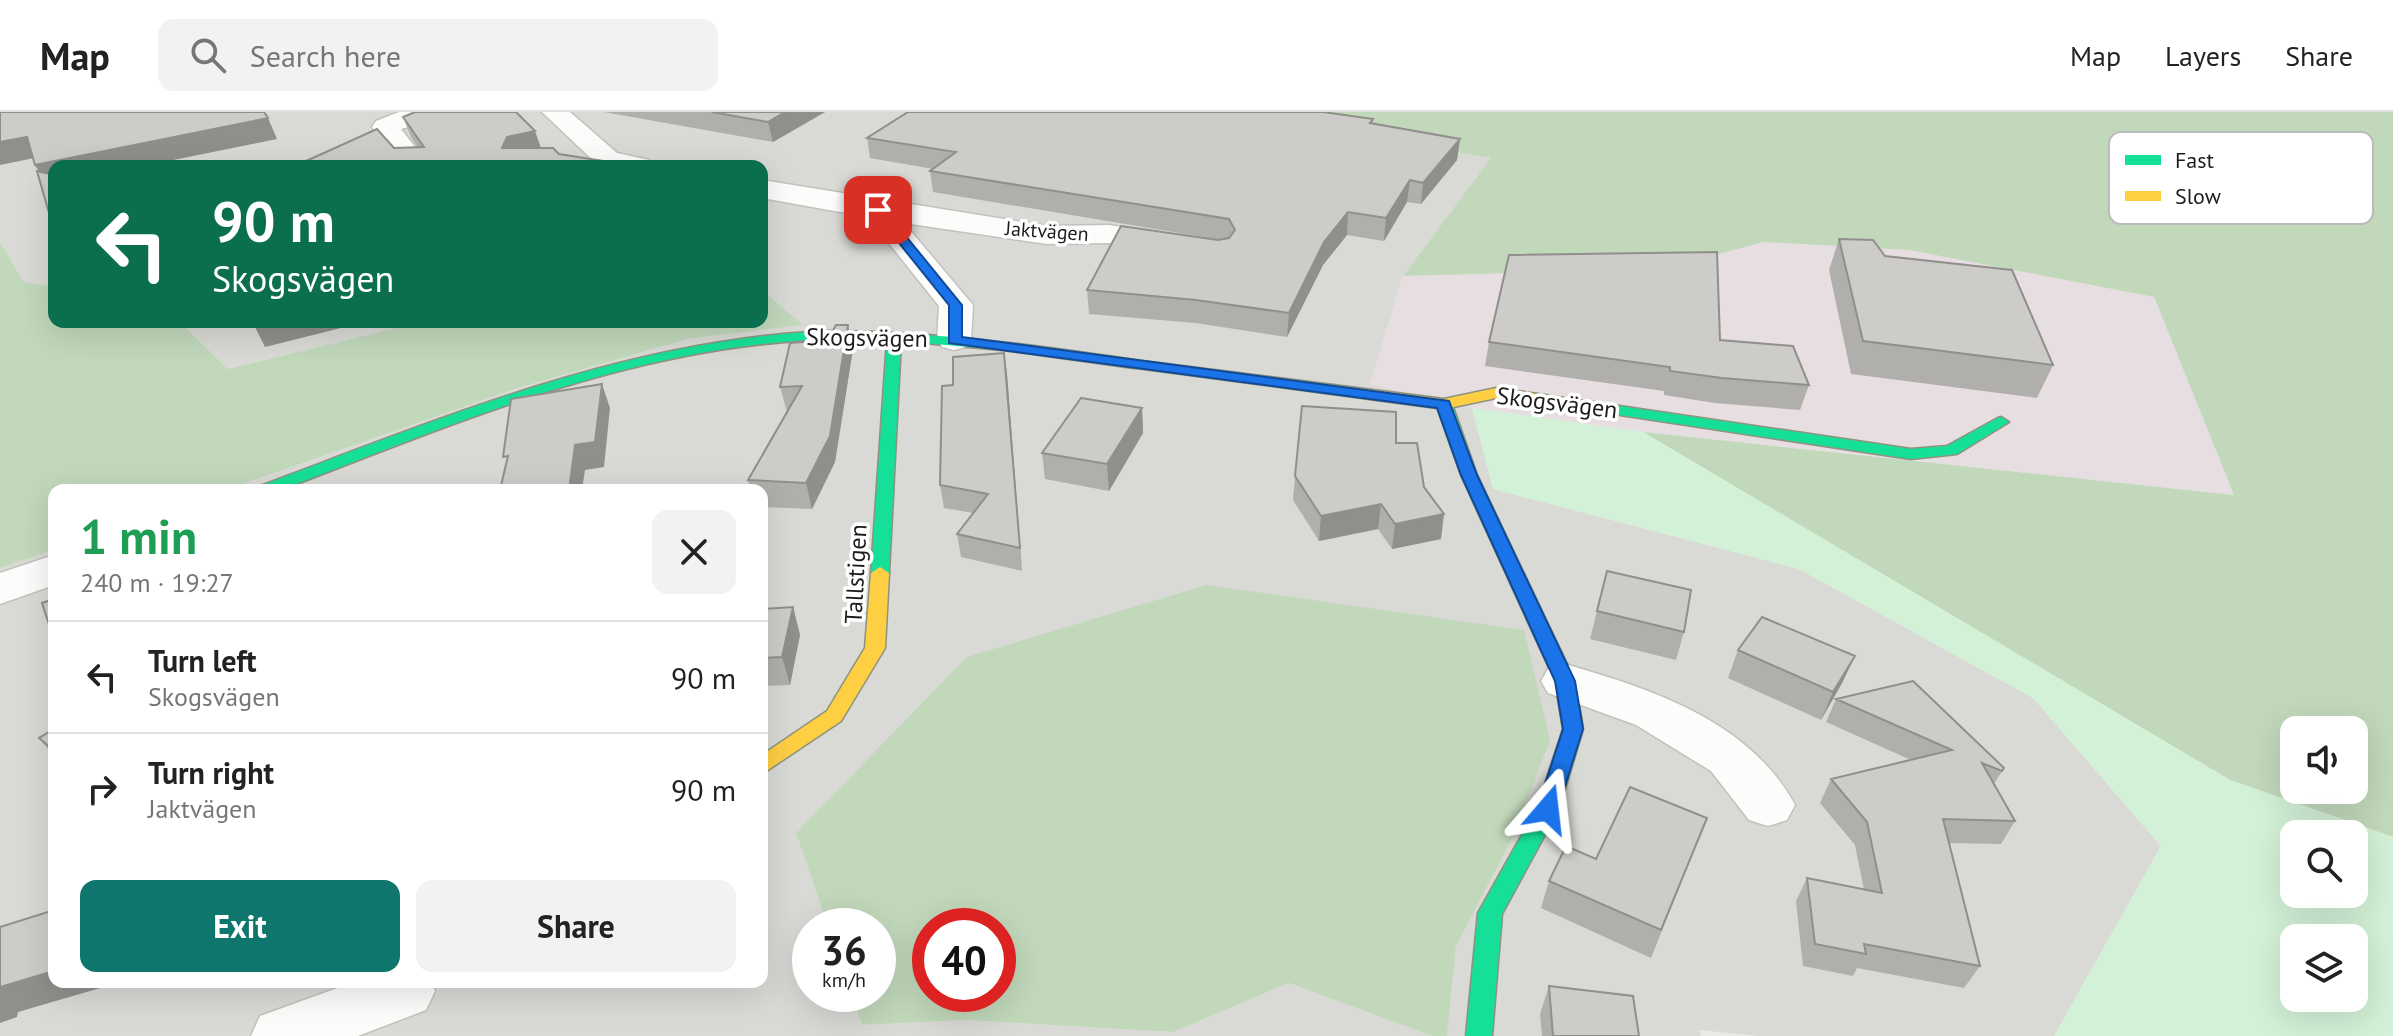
<!DOCTYPE html>
<meta charset="utf-8">
<style>
:root{--surface:#fff;--page:#f2f2f2;--text:#222;--muted:#767676;--line:#e0e0e0;--accent:#0f766e}
body{margin:0;font-family:"PT Sans",sans-serif;background:var(--page);color:var(--text);height:100vh;display:flex;flex-direction:column;font-size:30px;white-space:nowrap}
*{box-sizing:border-box;margin:0}
p{font-size:26px;color:var(--muted)}
.icon{flex:none;width:44px;height:44px;fill:none;stroke:currentColor;stroke-width:2;stroke-linecap:round;stroke-linejoin:round}
.map{position:relative;flex:1;overflow:hidden}
.panel{position:absolute;left:48px;top:372px;width:720px;height:504px;display:flex;flex-direction:column;background:var(--surface);border-radius:16px;box-shadow:0 8px 32px #0002}
.panel>*{flex:none}
.banner{position:absolute;left:48px;top:48px;width:720px;height:168px;border-radius:16px;box-shadow:0 8px 32px #0002;background:#0b6e4f;color:#fff;overflow:hidden}
.fabs{position:absolute;left:2280px;top:604px;display:grid;gap:16px}
.fabs a{display:grid;place-items:center;width:88px;height:88px;border-radius:16px;background:var(--surface);box-shadow:0 8px 32px #0002;font-size:40px}
.speed{position:absolute;left:792px;top:796px;display:flex;gap:16px;font-size:40px;font-weight:700;text-align:center}
.speed>*{display:grid;place-content:center;width:104px;height:104px;border-radius:50%;background:var(--surface);box-shadow:0 8px 32px #0002;line-height:1}
.speed small{font-size:20px;font-weight:400}
.speed .limit{border:12px solid #d22;background:#fff;color:#111}
.pin{position:absolute;display:grid;place-items:center;width:68px;height:68px;color:#fff;margin:-34px;border-radius:16px;box-shadow:0 4px 12px #0006}
.me{position:absolute;width:88px;margin:-44px;rotate:17deg;stroke-linejoin:round;filter:drop-shadow(0 0 6px #0008)}
.turn{display:flex;align-items:center;gap:28px;height:168px;padding:0 32px;font-size:36px}
.turn .icon{width:104px;height:104px;stroke-width:2.5}
.turn b{display:block;font-size:56px;line-height:68px}
.round{display:grid;place-items:center;flex:none;width:84px;height:84px;border-radius:16px;background:var(--page)}
.summary{display:flex;align-items:center;justify-content:space-between;height:136px;padding:0 32px}
h1{font-size:48px;font-weight:600;line-height:60px;color:#1e9e55}
.button{display:flex;gap:16px;margin-top:auto;padding:16px 32px}
.button a{flex:1;height:92px;border-radius:16px;background:var(--accent);color:#fff;font-size:32px;font-weight:600;line-height:92px;text-align:center}
.button a+a{background:var(--page);color:var(--text)}
ul{padding:0;list-style:none}
li{display:flex;align-items:center;gap:24px;height:112px;padding:0 32px;border-top:2px solid var(--line)}
li div{flex:1}
li b{display:block;font-size:30px}
li em{font-style:normal}
header{display:flex;align-items:center;gap:48px;box-sizing:border-box;height:112px;padding:0 40px;background:var(--surface);border-bottom:2px solid var(--line)}
header strong{font-size:38px}
nav{display:flex;gap:44px;margin-inline-start:auto;font-size:28px}
.search{width:560px;height:72px;background:var(--page);display:flex;align-items:center;gap:20px;box-sizing:border-box;padding:0 28px;border-radius:16px;color:var(--muted);font-size:30px}
.map>svg:first-child{display:block}
</style>
<header>
<strong>Map</strong>
<div class="search"><svg class="icon" aria-label="search" viewBox="0 0 24 24"><circle cx="10" cy="10" r="6"/><path d="M15 15l6 6"/></svg>Search here</div>
<nav><a>Map</a><a>Layers</a><a>Share</a></nav>
</header>
<div class="map">
<svg width="2393" height="924" viewBox="0 0 2393 924">
<rect width="100%" height="100%" fill="#eaeae5"/>
<path fill="#d9d9d6" d="M0,0H1210L1491,46L1403,164L1370,272L1472,296L1493,377L1799,457L2033,586L2161,734L2054,924H1759L1699,918L1701,924H1447L1456,834L1511,729L796,721L828,814H810V882H851L862,913L965,908L1173,920L1289,871L1432,924H0V456L54,438V870H762V378H225L518,276L688,227L802,213L762,178V54H54V175L24,170L0,130Z
M180,210H421L228,257Z"/>
<path fill="#e7dee2" d="M1764,130L1909,138L2154,185L2234,383L1643,320L1472,296L1370,272L1403,164L1662,157Z"/>
<path fill="#c1d8bb" fill-rule="evenodd" d="M1210,0H2393V725L2230,668L1643,320L2234,383L2154,185L1909,138L1764,130L1662,157L1403,164L1491,46ZM2294,618H2354V678H2294Z
M0,130L24,170L54,175V210H180L228,257L421,210H762V178L803,213L688,227L518,276L225,378H54V438L0,456Z
M1207,473L1524,518L1550,628L1511,729L1456,834L1447,924H1432L1289,871L1173,920L965,908L862,913L851,882H878V814H828L796,721L967,545ZM930,814H998V882H930Z"/>
<path fill="#d3f1d7" fill-rule="evenodd" d="M1472,296L1643,320L2230,668L2393,725V924H2054L2161,734L2033,586L1799,457L1493,377ZM2294,722H2354V782H2294ZM2294,826H2354V886H2294Z"/>
<g fill="none" stroke-linecap="round" stroke-linejoin="round">
<g stroke="#c1c1bf" stroke-width="3">
<path id="street" d="M399,0H450L446,5L401,17L430,54H402L372,15L376,9Z
M542,0H570L617,41L649,48L653,54L598,53Z
M762,68L1047,114L1109,113L1184,125L1188,132L1184,139L1173,141L1109,131L1047,132L904,111L973,193L971,228L966,235L954,238L942,235L937,228L939,194L868,105L762,86Z
M54,443V473L0,492V461Z
M1565,552C1651,577 1750,609 1795,693L1787,708L1768,714L1749,708L1711,659L1636,613L1548,581L1541,569L1548,557Z
M354,870H431L435,879L426,898L358,924H251L260,904Z"/>
</g>
<g stroke="#8e937e" stroke-width="3">
<path id="fast" d="M827,219C930,219 1032,233 1134,248L1141,252L1134,256L1003,238L901,229L889,461L880,467L871,461L887,228C673,217 477,303 281,378H258L260,374C445,305 627,228 827,219Z
M1444,287L1452,292L1477,363L1575,569L1583,617L1559,697L1502,802L1492,924H1466L1478,801L1537,696L1563,617L1555,569L1461,363L1436,292Z
M1579,288L1911,337L1947,334L1996,307L2001,305L2009,310L1957,342L1911,347L1574,296L1571,293Z"/>
</g>
<g stroke="#8e937e" stroke-width="3">
<path id="slow" d="M1134,248L1444,287L1496,276L1579,288L1587,293L1579,298L1496,286L1444,297L1129,255V249Z
M880,455L889,461L885,536L841,609L762,662V643L827,599L865,536L871,461Z"/>
</g>
<use href="#street" fill="#fcfcfb" fill-rule="evenodd"/>
<use href="#fast" fill="#16e098" fill-rule="evenodd"/>
<use href="#slow" fill="#ffcf43" fill-rule="evenodd"/>
</g>
<path fill="#b0afac" d="M604,0H825L773,30Z
M403,5L541,36L559,42L394,36H418L411,25Z
M1373,7V12L1460,27L1457,48L1421,92L1407,90L1384,129L1347,123L1323,153L1287,225L1196,211L1089,202L1087,178L1221,128L933,80L930,59L933,57L870,46L867,26Z
M1839,127L1885,144L2053,253L2037,286L1851,262L1829,158Z
M1720,228L1809,273L1800,298L1715,291L1664,283V279L1485,254L1489,230Z
M853,237L835,350L812,397L762,395V378H751L748,368L787,300L780,275Z
M1007,262L1022,459L961,445L957,422L973,401L944,396L940,373L953,273Z
M1142,296L1143,321L1109,379L1045,367L1042,341Z
M1396,331L1424,375L1441,427L1392,437L1378,417L1319,429L1293,388L1295,364Z
M1607,459L1684,520L1676,548L1590,527Z
M793,495L800,523L790,573L762,574V497Z
M1738,538L1855,544L1842,571L1821,608L1728,566Z
M1836,587L2004,656L1994,672L2015,709L2001,732L1949,731L1980,854L1964,876L1857,856L1853,864L1803,854L1796,789L1807,766L1864,778L1855,733L1820,691L1831,667L1911,648L1826,610Z
M54,617V644L39,626Z
M1707,706L1651,846L1541,796L1549,769L1596,747Z
M1549,874L1639,924H1542L1540,902Z"/>
<path fill="#908f8c" d="M785,0H825L773,30L768,10Z
M268,6L277,27L144,54H54V73L48,74L35,53Z
M535,19L542,39L502,36L507,25Z
M27,25L39,45L0,53V30Z
M1460,27L1457,48L1421,92L1423,71Z
M1410,68L1407,90L1384,129L1386,106Z
M1348,100L1347,123L1323,153L1287,225L1289,201L1324,130Z
M257,210H365L265,235L253,211Z
M848,213L853,237L835,350L812,397L806,371Z
M1004,241L1007,262L1022,459L1020,436Z
M602,272L610,296L604,355L585,358L582,378H569L575,333Z
M1142,296L1143,321L1109,379L1107,352Z
M1381,392L1378,417L1319,429L1321,404Z
M1444,402L1441,427L1392,437L1395,412Z
M793,495L800,523L790,573L782,545Z
M1855,544L1842,571L1821,608L1833,580Z
M54,859V870H121L18,900L17,905L0,911V875Z
M231,870H250L235,876Z"/>
<path fill="#cdccc8" stroke="#908f8c" stroke-width="2" d="M0,0H264L268,6L35,53L27,25L0,30Z
M415,0H516L535,19L507,25L502,36H553L559,42L635,54H295L377,17L394,36L424,35L403,5Z
M712,0H785L768,10Z
M908,0H1323L1373,7L1370,11L1460,27L1423,71L1410,68L1386,106L1348,100L1324,130L1289,201L1196,188L1087,178L1121,114L1218,128L1229,126L1235,118L1229,107L930,59L956,40L867,26Z
M37,59L54,63V107L51,108Z
M1839,127L1873,128L1885,144L2012,158L2053,253L1863,229Z
M1717,140L1720,228L1793,234L1809,273L1722,266L1670,259V255L1489,230L1509,143Z
M836,213H848L830,324L806,371L748,368L802,274L780,275L790,231L828,228Z
M1004,241L1020,436L957,422L988,382L940,373L942,274L953,273V245Z
M602,272L595,330L575,333L569,378H500L508,344L503,345L511,287Z
M1081,286L1142,296L1107,352L1042,341Z
M1302,294L1396,300V331H1417L1424,375L1444,402L1395,412L1381,392L1321,404L1295,364Z
M1607,459L1691,478L1684,520L1597,499Z
M54,487V528L42,491Z
M793,495L782,545L762,546V497Z
M1762,505L1855,544L1833,580L1738,538Z
M1913,569L2004,656L2002,659L1982,651L2015,709L1943,707L1980,854L1864,832L1866,842L1815,832L1807,766L1882,781L1867,710L1831,667L1952,638L1836,587Z
M54,617V639L39,626Z
M1630,675L1707,706L1661,818L1549,769L1566,734L1596,747Z
M54,798V859L0,875V815Z
M1549,874L1633,884L1639,924H1553Z"/>
<path fill="#1a73e8" stroke="#114b97" stroke-width="2" d="M874,95H882L962,193V225L1449,289L1477,363L1575,569L1583,617L1556,703H1540L1537,697L1563,617L1555,569L1461,363L1437,296L949,231V193L874,100Z"/>
<g text-anchor="middle" stroke-width="7" stroke-linejoin="round" paint-order="stroke">
<g font-size="20" fill="#1c1c1c" stroke="#fff">
<text transform="translate(1047 119) rotate(4)" y="7">Jaktvägen</text>
</g>
<g font-size="24" fill="#1c1c1c" stroke="#fff">
<text transform="translate(867 226) rotate(1)" y="8">Skogsvägen</text>
<text transform="translate(1557 291) rotate(7)" y="8">Skogsvägen</text>
<text transform="translate(856 462) rotate(-87)" y="8">Tallstigen</text>
</g>
</g>
<rect x="2109" y="20" width="264" height="92" rx="12" fill="#fff" stroke="#bbb" stroke-width="2"/>
<rect x="2125" y="43" width="36" height="10" fill="#16e098"/>
<rect x="2125" y="79" width="36" height="10" fill="#ffcf43"/>
<g font-size="22" fill="#1c1c1c">
<text x="2175" y="56">Fast</text>
<text x="2175" y="92">Slow</text>
</g>
</svg>
<div class="fabs">
<a><svg class="icon" aria-label="sound" viewBox="0 0 24 24"><path d="M4 9h4l5-4v14l-5-4H4zM17 9q2 3 0 6"/></svg></a>
<a><svg class="icon" aria-label="search" viewBox="0 0 24 24"><circle cx="10" cy="10" r="6"/><path d="M15 15l6 6"/></svg></a>
<a><svg class="icon" aria-label="layers" viewBox="0 0 24 24"><path d="M12 4l9 5-9 5-9-5zM3 14l9 5 9-5"/></svg></a>
</div>
<div class="speed"><div>36<small>km/h</small></div><div class="limit">40</div></div>
<div class="pin" style="left:878px;top:98px;background:#d93025"><svg class="icon" aria-label="arrive" viewBox="0 0 24 24"><path d="M6 21V4h12l-3 4 3 4H6"/></svg></div>
<svg class="me" style="left:1548px;top:697px" viewBox="-20 -20 40 40"><path d="M0-17L14 15 0 8-14 15z" fill="#1a73e8" stroke="#fff" stroke-width="4"/></svg>
<div class="banner">
<div class="turn"><svg class="icon" aria-label="left" viewBox="0 0 24 24"><path d="M17 20v-9H6M10 6l-5 5 5 5"/></svg><div><b>90 m</b>Skogsvägen</div></div>
</div>
<section class="panel">
<div class="summary"><div><h1>1 min</h1><p>240 m · 19:27</p></div><a class="round"><svg class="icon" aria-label="close" viewBox="0 0 24 24"><path d="M6 6l12 12M18 6L6 18"/></svg></a></div>
<ul>
<li><svg class="icon" aria-label="left" viewBox="0 0 24 24"><path d="M17 20v-9H6M10 6l-5 5 5 5"/></svg><div><b>Turn left</b><p>Skogsvägen</p></div><em>90 m</em></li>
<li><svg class="icon" aria-label="right" viewBox="0 0 24 24"><path d="M7 20v-9h11M14 6l5 5-5 5"/></svg><div><b>Turn right</b><p>Jaktvägen</p></div><em>90 m</em></li>
</ul>
<div class="button"><a>Exit</a><a>Share</a></div>
</section>
</div>
